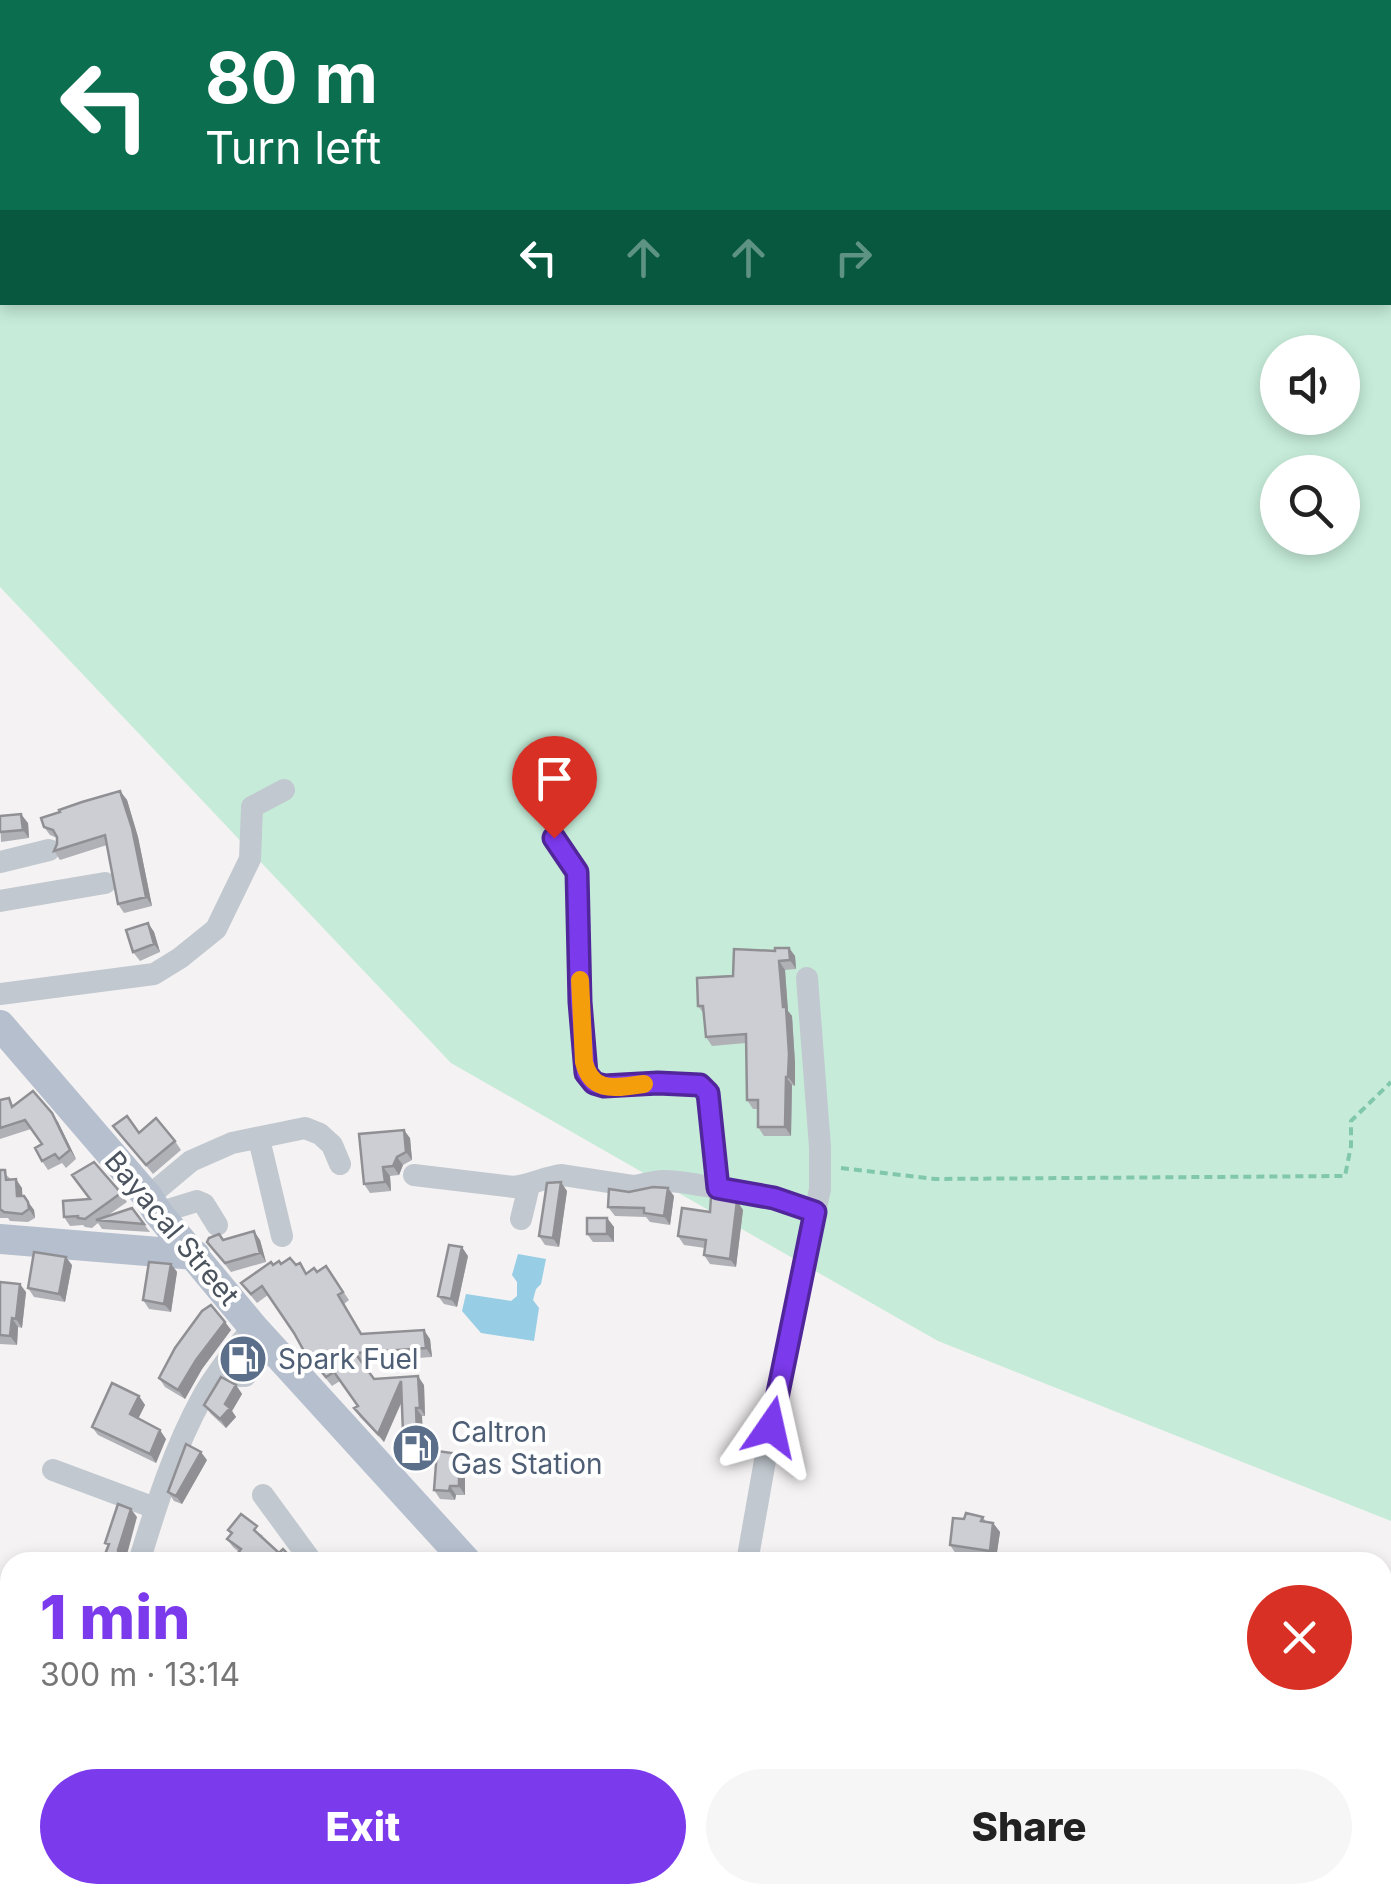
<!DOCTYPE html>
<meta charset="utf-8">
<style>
:root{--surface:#fff;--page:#f6f6f6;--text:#222;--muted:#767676;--accent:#7c3aed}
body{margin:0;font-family:Inter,sans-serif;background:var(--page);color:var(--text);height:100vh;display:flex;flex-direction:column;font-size:38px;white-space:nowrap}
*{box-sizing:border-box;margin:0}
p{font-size:32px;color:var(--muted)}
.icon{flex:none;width:55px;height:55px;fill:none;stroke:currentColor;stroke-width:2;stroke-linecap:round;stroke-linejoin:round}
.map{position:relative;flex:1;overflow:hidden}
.side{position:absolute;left:0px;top:1552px;width:1392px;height:352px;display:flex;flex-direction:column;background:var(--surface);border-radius:30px 30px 0 0;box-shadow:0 5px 15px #0003}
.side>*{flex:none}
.banner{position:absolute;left:0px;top:0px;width:1392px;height:305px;box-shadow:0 5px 15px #0003;background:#0b6e4f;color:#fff;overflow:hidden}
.fabs{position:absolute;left:1260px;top:335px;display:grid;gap:20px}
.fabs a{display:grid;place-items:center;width:100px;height:100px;border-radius:50%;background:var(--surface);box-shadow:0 5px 15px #0003;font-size:50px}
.pin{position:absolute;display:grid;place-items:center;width:85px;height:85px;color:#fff;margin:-102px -42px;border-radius:50% 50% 50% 0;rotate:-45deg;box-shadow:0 0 10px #0007}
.pin .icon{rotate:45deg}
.me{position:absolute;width:110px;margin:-55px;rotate:11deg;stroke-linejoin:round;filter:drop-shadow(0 0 8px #0008)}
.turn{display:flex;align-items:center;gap:35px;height:210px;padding:0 40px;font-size:45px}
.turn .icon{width:130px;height:130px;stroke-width:2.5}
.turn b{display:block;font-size:70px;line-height:85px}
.lanes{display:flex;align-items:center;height:95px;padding:0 40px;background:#0003;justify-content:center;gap:50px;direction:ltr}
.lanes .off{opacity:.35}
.round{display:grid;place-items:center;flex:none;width:105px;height:105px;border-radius:52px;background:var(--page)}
.headline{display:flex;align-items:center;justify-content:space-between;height:170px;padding:0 40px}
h1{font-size:60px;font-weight:800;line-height:75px;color:var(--accent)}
.action{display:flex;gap:20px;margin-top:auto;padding:20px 40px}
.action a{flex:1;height:115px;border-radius:60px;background:var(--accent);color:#fff;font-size:40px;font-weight:800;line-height:115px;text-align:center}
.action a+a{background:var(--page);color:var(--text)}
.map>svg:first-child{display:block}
</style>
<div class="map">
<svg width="1391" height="1903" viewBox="0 0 1391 1903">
<rect width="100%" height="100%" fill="#f4f2f2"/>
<path fill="#c6ecd9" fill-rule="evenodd" d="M0,0H1391V1521L938,1341L451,1063L0,587ZM2,2H1390V302H2ZM1278,352H1342V418H1278ZM1278,472H1342V538H1278Z"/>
<path fill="#97cde5" d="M518,1254L546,1259L541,1284L536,1289L533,1300L539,1308L534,1341L481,1333L462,1311L466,1294L511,1301L517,1296V1282L512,1275Z"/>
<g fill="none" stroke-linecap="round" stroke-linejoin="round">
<path stroke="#97cde5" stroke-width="32" d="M737,0L743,2
M1390,90H1391
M69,1895L94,1903
M0,1897L16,1895"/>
<path stroke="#81c7ac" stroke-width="4" stroke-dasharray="8 5" stroke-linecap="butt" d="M841,1168L935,1179L1345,1176L1351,1146V1121L1391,1082"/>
<path stroke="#c1c8cf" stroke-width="22" d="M554,838L577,872L580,1002L586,1073L593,1083L604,1086L658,1083L700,1085L708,1093L718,1188
M0,862L49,850
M0,901L105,883
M0,994L154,974L180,958L216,929L250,859L252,807L284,790
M259,1139L282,1236
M414,1175L514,1187C531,1185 545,1177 562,1175L634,1186C645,1185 654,1180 665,1181C679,1181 692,1184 705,1186C743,1191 779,1199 815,1212
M148,1197L191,1161L232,1143L305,1128L320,1134L332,1145L340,1164
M158,1213L197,1201L204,1204L217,1225
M521,1219L529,1186
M225,1364L239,1376H245L270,1345
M53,1470L155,1508
M263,1495L312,1562
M139,1562C156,1506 174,1448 203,1396C217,1371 236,1349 253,1327
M747,1562L777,1393L820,1189V1147L807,978
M0,1599L10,1602
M1360,1895L1391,1903
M685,1903L697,1895
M932,1903L933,1895
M1204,1903L1205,1895"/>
<path stroke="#b5bfce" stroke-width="30" d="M0,1025L148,1197L158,1213L253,1327L467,1562
M0,1239L195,1255
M757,1895L763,1903"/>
</g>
<path fill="#b0b1b6" d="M120,791L127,800L138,837L152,906L124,913L118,904L107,845L60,860L54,851L57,844V838L50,835L44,827L60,812Z
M0,816L28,823L29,838L1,842Z
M148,923L154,932L160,952L140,961L133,952Z
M789,948L795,956L796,969L785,970L788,1011L792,1016L795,1063V1086L792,1085L791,1136H764L758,1127V1109H753L747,1100L746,1043L712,1046L706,1037L704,1014L698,1006L733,976Z
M0,1100L58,1122L76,1159L66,1168L62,1163L48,1170L42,1161V1144L31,1129L0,1139Z
M113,1126L175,1141L181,1150L153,1174Z
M410,1138L412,1160L403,1165L399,1175L390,1176L391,1191L370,1193L364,1184Z
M0,1170L22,1188V1196H24L34,1210L35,1218L28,1222L10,1221L8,1218H0Z
M567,1191L559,1247L545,1245L539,1236Z
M121,1193L127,1202L107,1216L132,1208L150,1232L102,1229L98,1223L92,1228L85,1227L83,1225L70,1226L64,1217L89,1199Z
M674,1196L670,1225L650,1222L646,1217L615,1216L608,1207Z
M737,1201L743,1210L736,1267L710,1264L704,1255L705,1248L684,1245L678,1236L710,1212Z
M607,1218L614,1227V1242H593L587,1234Z
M223,1240H260L266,1262L231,1272L207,1242Z
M468,1256L457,1307L444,1304L438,1296Z
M171,1264L177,1272L171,1312L149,1309L143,1300Z
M72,1265L65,1302L34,1297L28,1288Z
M273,1265H296L307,1274L317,1272L326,1266L349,1300L344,1304L362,1334L430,1339L432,1357L361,1362L374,1379L424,1385L425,1416H422L424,1466L410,1467L404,1458L401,1401L384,1442L360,1417L354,1408L358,1406L340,1381L332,1386L310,1359L294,1333L268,1295L257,1303L247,1291L241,1283Z
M0,1282L26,1292L22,1328L18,1327L17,1345L0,1344Z
M225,1322L231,1330L202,1369L185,1399L165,1387L159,1378Z
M236,1385L242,1394L232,1411L236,1417L226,1428L211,1414L204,1405Z
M139,1396L145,1405L138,1419L166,1439L156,1463L98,1435L92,1427Z
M452,1452L454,1454H459L465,1463V1495H456L455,1500L440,1499L434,1490Z
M207,1460L182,1504L174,1501L168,1492Z
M983,1517L986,1522L993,1523L1000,1532L996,1559L956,1554L950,1545Z
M228,1530L263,1535L261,1537L279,1553L295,1562H244L238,1553L239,1552L233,1547L227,1539L231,1534Z
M0,1633L10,1635V1659L0,1660Z
M527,1895H634L619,1903H536L533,1900L531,1901Z
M700,1895H732L736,1901L733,1903H688L699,1898Z
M808,1895H863L861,1903H825L822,1898Z"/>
<path fill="#909094" d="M120,791L127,800L138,837L152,906L146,897Z
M21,814L28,823L29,838L23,830Z
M148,923L154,932L160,952L154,944Z
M789,948L795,956L796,969L790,960Z
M779,961L785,970L788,1011L792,1016L795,1063V1086L788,1077Z
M786,1077L792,1085L791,1136L785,1127Z
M52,1113L58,1122L76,1159L70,1150Z
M404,1130L410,1138L412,1160L406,1152Z
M397,1157L403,1165L399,1175L393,1166Z
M383,1167L390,1176L391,1191L385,1182Z
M16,1179L22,1188L23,1205L17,1196Z
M561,1182L567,1191L559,1247L553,1238Z
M668,1188L674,1196L670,1225L664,1216Z
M737,1201L743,1210L736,1267L730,1259Z
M28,1202L34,1210L35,1218L29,1209Z
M607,1218L614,1227V1242L607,1234Z
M254,1231L260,1240L266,1262L260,1253Z
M462,1247L468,1256L457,1307L451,1299Z
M66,1257L72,1265L65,1302L59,1294Z
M171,1264L177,1272L171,1312L164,1304Z
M20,1284L26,1292L22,1328L16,1319Z
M12,1318L18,1327L17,1345L10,1336Z
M225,1322L231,1330L202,1369L185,1399L178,1390L196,1360Z
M424,1330L430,1339L432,1357L426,1348Z
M418,1376L424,1385L425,1416L420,1408Z
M401,1381L407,1390L384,1442L378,1434Z
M236,1385L242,1394L232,1411L236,1417L226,1428L220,1419L225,1404Z
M139,1396L145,1405L136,1423L130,1414Z
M416,1408L422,1416L424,1466L418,1457Z
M160,1430L166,1439L156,1463L150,1454Z
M201,1452L207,1460L182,1504L176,1496Z
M459,1454L465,1463V1495L459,1486Z
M450,1486L456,1495L455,1500L449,1491Z
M131,1509L137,1517L125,1562H122L119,1558L118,1550Z
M993,1523L1000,1532L996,1559L990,1551Z
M664,1895H672L670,1903H667Z
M854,1895H863L861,1903H852Z
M1051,1895H1057V1903H1050Z"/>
<path fill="#cdced4" stroke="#909094" stroke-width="2.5" d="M120,791L132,828L146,897L118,904L105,835L54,851L57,844V837L53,830L44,827L41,818L60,812L59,810L82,802Z
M21,814L23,830L0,832V816Z
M148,923L154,944L133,952L126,930Z
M775,948H789L790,960L779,961L783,1007H786L789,1054L788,1077H786L785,1127H758V1100H747L746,1034L706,1037L703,1006H698L697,978L733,976L734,949L775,951Z
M33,1091L52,1113L70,1150L59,1159L55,1154L42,1161L35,1148L42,1144L25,1120L0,1128V1100L9,1098L12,1107Z
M127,1116L139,1133L156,1118L175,1141L146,1165L113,1126Z
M404,1130L406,1152L397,1157L393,1166L383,1167L385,1182L364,1184L359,1134Z
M94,1162L121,1193L85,1219L78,1218V1216L64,1217L63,1201L90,1199L72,1175Z
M0,1170H5L6,1180L16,1179L17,1196H24L28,1202L29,1209L22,1214L4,1212L0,1209Z
M561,1182L553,1238L539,1236L547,1183Z
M653,1187L668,1188L664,1216L644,1213V1208L608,1207L609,1189L629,1192Z
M711,1197L737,1201L730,1259L704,1255L706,1240L678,1236L682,1208L710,1212Z
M132,1208L144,1224L96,1220Z
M587,1218H607V1234H587Z
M254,1231L260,1253L225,1263L207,1242L209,1238L219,1234L223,1240Z
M449,1245L462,1247L451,1299L438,1296Z
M34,1252L66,1257L59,1294L28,1288Z
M290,1258L296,1265L300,1263L306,1274L314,1268L317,1272L326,1266L343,1292L338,1295L361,1334L424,1330L426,1348L355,1353L374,1379L418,1376L420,1408H416L418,1457L404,1458L401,1381L378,1434L354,1408L358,1406L334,1372L326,1377L304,1351L294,1333L262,1286L251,1294L241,1283L271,1262L273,1265L279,1261L281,1264Z
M149,1262L171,1264L164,1304L143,1300Z
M0,1282L20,1284L16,1319L12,1318L10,1336L0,1335Z
M211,1305L225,1322L196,1360L178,1390L159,1378L175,1348L202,1311Z
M221,1377L236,1385L225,1404L230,1408L220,1419L204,1405Z
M112,1383L139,1396L130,1414L160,1430L150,1454L92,1427Z
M186,1444L201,1452L176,1496L168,1492Z
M437,1451L459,1454V1486H450L449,1491L434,1490Z
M118,1504L131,1509L118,1550L119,1558L122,1562H102L109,1544L105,1543Z
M966,1513L983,1517L981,1521L993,1523L990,1551L950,1545L953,1518L964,1519Z
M241,1514L257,1526L254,1530L279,1553L283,1549L295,1562H248L238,1553L241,1549L227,1539L232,1533L228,1530Z
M5,1632L10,1635V1650H0V1633Z
M530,1895H609L613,1903H536Z
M647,1895H664L668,1903H653Z
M700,1895H724L713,1903H688L699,1898Z
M822,1895H854L852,1903H844L821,1897Z
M1001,1895H1051L1050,1903H1000Z"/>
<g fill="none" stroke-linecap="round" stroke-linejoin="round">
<g stroke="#51269a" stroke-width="25">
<path id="route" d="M554,838L577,872L580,1002L586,1073L594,1083L604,1086L658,1083L700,1085L708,1093L718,1188L774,1198L815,1212L771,1427"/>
</g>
<use href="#route" stroke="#7c3aed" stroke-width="18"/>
<path stroke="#f59e0b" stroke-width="18" d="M580,980L584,1062C592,1095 617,1087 644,1084"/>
</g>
<defs>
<g id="fuel-disc" transform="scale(2.5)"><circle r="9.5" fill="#5c6f8a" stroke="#fff"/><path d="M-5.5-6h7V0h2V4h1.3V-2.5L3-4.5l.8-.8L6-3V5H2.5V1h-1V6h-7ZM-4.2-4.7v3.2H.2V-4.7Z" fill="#fff"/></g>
</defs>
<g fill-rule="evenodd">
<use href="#fuel-disc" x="243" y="1359"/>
<use href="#fuel-disc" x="416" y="1448"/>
</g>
<g text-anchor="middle" stroke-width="8" stroke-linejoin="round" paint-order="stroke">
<g font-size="28" fill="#4b535e" stroke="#fff">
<text transform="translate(172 1228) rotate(50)" y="10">Bayacal Street</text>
</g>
<g font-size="28" fill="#4e5e75" stroke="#fff" text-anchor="start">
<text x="278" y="1369">Spark Fuel</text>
<text x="451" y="1442">Caltron<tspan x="451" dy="32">Gas Station</tspan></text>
</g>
</g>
</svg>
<div class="fabs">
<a><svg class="icon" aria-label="sound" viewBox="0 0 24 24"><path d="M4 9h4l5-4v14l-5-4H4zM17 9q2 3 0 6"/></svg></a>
<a><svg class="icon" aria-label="search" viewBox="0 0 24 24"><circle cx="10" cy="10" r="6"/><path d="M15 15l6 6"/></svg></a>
</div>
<div class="pin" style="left:554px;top:838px;background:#d93025"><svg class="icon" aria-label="arrive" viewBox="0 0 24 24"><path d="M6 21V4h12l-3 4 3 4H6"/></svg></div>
<svg class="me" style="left:771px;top:1427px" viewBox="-20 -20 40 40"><path d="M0-17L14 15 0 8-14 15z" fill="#7c3aed" stroke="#fff" stroke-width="4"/></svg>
<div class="banner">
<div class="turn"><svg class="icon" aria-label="left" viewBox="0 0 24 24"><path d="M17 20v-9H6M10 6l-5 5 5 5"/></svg><div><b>80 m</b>Turn left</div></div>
<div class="lanes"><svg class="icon" aria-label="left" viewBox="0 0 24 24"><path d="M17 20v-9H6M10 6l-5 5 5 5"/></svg><svg class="icon off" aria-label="ahead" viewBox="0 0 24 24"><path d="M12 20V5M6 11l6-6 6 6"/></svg><svg class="icon off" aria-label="ahead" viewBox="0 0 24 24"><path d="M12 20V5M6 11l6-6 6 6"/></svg><svg class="icon off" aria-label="right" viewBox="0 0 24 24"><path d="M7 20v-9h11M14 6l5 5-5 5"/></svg></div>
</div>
<section class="side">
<div class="headline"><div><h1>1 min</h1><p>300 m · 13:14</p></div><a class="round" style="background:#d93025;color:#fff"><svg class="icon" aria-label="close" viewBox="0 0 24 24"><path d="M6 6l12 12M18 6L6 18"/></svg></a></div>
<div class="action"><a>Exit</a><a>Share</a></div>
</section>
</div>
